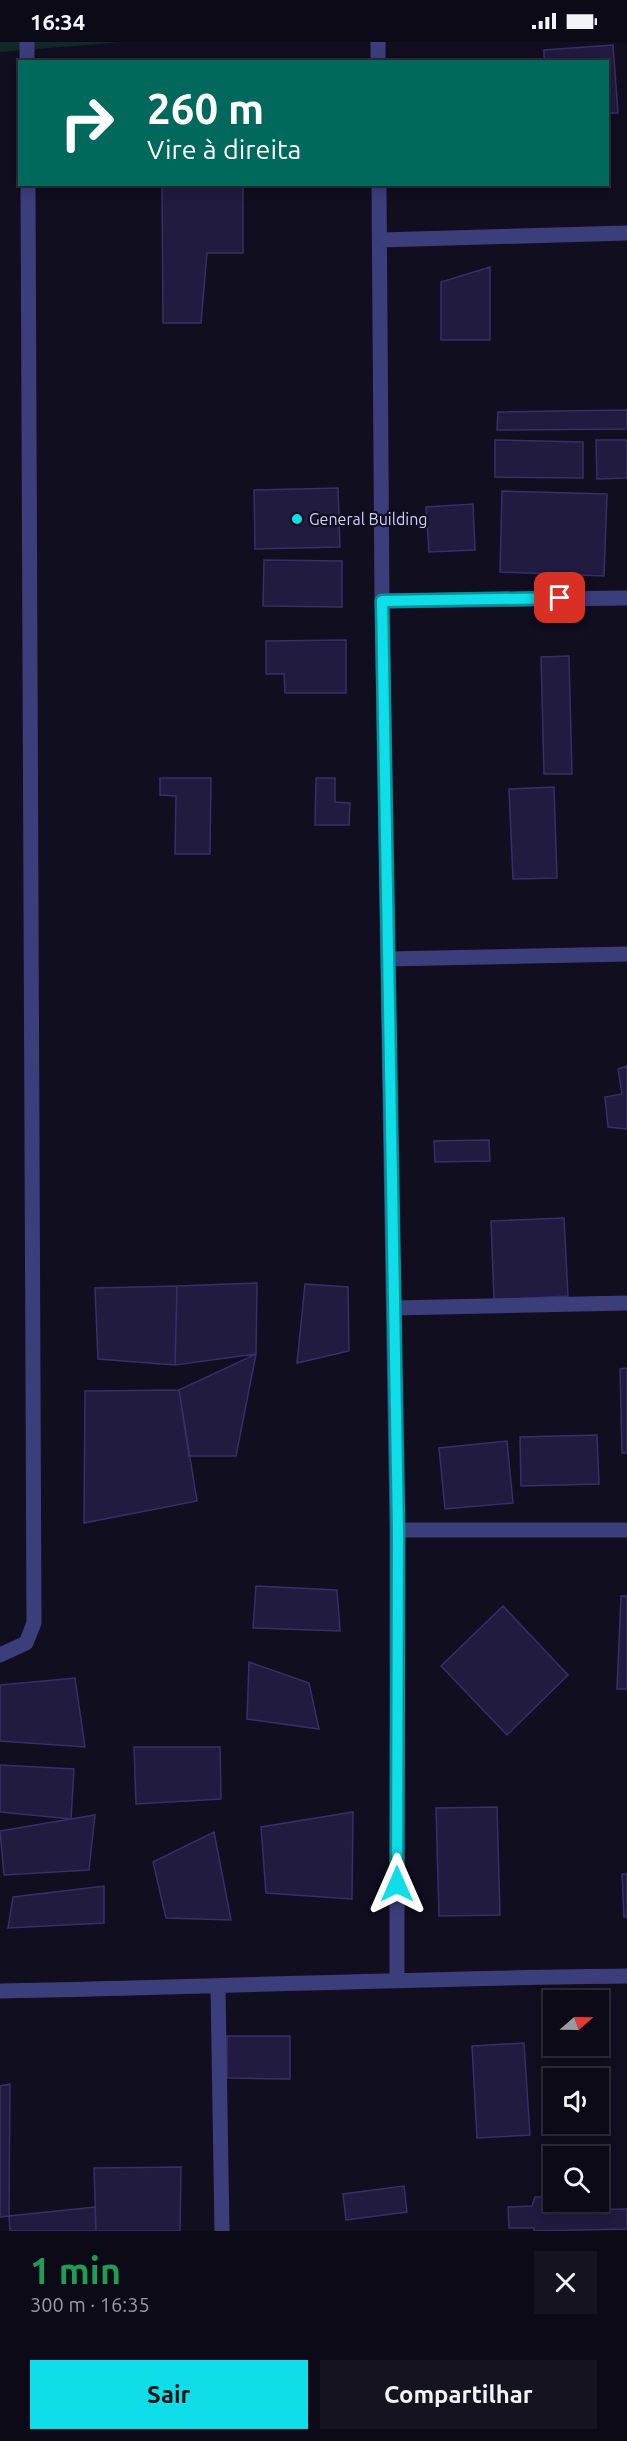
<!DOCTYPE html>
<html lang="pt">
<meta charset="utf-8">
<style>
:root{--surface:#0c0a17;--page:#151320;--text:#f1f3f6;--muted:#9a9aa1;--line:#2c2b36;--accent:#0fdee8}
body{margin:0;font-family:Ubuntu,sans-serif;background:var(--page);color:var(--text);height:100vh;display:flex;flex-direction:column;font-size:22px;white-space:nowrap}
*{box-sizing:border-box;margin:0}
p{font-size:20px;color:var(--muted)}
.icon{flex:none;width:33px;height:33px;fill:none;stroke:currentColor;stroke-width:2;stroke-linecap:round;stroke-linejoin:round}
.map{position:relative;height:2189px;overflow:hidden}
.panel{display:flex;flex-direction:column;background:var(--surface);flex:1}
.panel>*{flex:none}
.top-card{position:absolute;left:18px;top:18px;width:591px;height:126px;border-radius:0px;box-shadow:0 3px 15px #0003,0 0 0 2px var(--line);background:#00695c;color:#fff;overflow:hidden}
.needle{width:39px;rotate:70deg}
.fabs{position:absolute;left:543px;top:1948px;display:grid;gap:12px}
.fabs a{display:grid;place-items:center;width:66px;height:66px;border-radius:0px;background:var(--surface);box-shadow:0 3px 15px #0003,0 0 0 2px var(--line);font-size:30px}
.pin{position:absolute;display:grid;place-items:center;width:51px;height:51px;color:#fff;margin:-26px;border-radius:12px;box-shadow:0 3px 9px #0006}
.me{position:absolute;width:66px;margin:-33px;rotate:0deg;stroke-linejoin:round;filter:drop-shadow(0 0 4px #0008)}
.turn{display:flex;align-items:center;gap:21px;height:126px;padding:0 30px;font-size:27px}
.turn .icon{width:78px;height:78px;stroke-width:2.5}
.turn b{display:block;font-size:42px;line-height:51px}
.round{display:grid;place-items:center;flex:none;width:63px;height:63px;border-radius:0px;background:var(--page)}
.headline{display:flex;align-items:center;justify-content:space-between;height:102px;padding:0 30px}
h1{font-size:36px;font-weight:700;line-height:45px;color:#1e9e55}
.button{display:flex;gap:12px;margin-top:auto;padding:12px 30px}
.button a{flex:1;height:69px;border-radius:0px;background:var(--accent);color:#111;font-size:24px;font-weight:700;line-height:69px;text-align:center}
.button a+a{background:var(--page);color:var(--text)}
.status{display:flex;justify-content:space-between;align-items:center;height:42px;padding:0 30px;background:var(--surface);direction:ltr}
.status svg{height:16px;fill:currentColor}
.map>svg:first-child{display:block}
</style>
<div class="status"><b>16:34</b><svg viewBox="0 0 49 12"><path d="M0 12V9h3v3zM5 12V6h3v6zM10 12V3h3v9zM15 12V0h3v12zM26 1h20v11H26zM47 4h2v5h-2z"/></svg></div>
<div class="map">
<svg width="627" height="2189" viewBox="0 0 627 2189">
<rect width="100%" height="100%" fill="#100e1f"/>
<path fill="#112926" d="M0,0H123L0,10Z"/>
<path fill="#201b3f" stroke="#372f69" stroke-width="1.5" d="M613,3L618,71H608V20H544V8Z
M162,142H243V211H207L201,281H163Z
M490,225V298H441V240Z
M627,368V387L497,388L498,370Z
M495,398L583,400V436L495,435Z
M596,398H627V436L597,437Z
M338,446L340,505L255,507L254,448Z
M502,449L607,452L604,534L500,530Z
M473,462L475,508L429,510L426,465Z
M264,518L342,519V565L263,564Z
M346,598V651H285L284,632H266V599Z
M569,614L572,732H544L541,615Z
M160,736H211L210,812H175L176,754L160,753Z
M316,736H335V760L350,761L349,783H315Z
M554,745L557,836L513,837L509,747Z
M627,1024V1087L608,1085L605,1055L622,1052L618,1027Z
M489,1098L490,1119L435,1120L434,1099Z
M564,1176L568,1254L494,1258L491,1179Z
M257,1241L256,1312L175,1323L177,1244Z
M305,1242L348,1245L349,1309L297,1321Z
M177,1244L175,1323L98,1317L95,1246Z
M256,1312L236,1414H189L179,1348Z
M627,1326V1411H622L620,1327Z
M179,1348L197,1459L84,1481L85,1349Z
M597,1393L599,1442L521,1444L520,1395Z
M507,1399L513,1461L445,1467L439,1406Z
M256,1544L337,1548L340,1589L253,1586Z
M621,1554H627V1647H617Z
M503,1564L568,1633L507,1693L441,1624Z
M249,1620L309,1641L319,1687L247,1677Z
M75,1636L85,1705L0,1699V1643Z
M134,1705H220L221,1757L136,1762Z
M0,1723L74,1727L71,1777L0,1770Z
M497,1765L500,1873L439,1874L436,1766Z
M353,1770L352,1857L266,1851L261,1785Z
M95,1773L89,1828L4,1833L0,1789Z
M214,1790L231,1878L166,1876L153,1820Z
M622,1832H627V1875H624Z
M104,1844V1881L8,1886L13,1855Z
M227,1994H290V2037L227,2036Z
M524,2001L530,2093L477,2096L472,2004Z
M10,2042L9,2174L0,2175V2044Z
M181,2125L180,2189H96L94,2126Z
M404,2144L407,2170L346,2178L343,2152Z
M535,2155H554V2160H583V2168L627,2167V2187L534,2189V2186H509L508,2165L532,2164Z
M95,2165L96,2189H10L9,2174Z"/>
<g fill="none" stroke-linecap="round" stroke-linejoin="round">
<path stroke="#3c3d7b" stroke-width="15" d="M27,0V20
M378,0V20
M379,142L382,559L397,1488V1937
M380,198L627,191
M382,559L627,556
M388,917L627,912
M394,1266L627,1261
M397,1488H627
M0,1613L26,1601L34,1581L28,142
M218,1945L222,2189
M0,1949C209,1945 418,1936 627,1934"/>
</g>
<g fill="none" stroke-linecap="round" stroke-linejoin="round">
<g stroke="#0a9097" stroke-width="15">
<path id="route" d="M397,1842L398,1488L382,559L560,556"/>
</g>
<use href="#route" stroke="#0fdee8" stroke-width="10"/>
</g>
<circle fill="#0fdee8" stroke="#100e1f" stroke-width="2" cx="297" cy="477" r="6"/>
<g text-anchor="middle" stroke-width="4.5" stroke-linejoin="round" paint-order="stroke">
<g font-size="16" fill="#d2cffc" stroke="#100e1f" text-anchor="start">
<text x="309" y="483">General Building</text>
</g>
</g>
</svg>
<div class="fabs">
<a><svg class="needle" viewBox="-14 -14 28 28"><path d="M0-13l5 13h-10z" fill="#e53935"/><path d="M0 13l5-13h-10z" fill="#9a9aa1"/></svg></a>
<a><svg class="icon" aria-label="sound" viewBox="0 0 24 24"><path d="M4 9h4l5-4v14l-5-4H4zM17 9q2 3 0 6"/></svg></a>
<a><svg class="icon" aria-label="search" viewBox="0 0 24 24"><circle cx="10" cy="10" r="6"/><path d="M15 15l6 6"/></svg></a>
</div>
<div class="pin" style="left:560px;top:556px;background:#d93025"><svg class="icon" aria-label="arrive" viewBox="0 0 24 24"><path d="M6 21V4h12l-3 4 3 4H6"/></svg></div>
<svg class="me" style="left:397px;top:1842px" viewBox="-20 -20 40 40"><path d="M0-17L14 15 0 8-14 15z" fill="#0fdee8" stroke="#fff" stroke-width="4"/></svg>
<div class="top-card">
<div class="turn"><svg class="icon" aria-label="right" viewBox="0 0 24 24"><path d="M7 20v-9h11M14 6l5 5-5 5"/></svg><div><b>260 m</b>Vire à direita</div></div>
</div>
</div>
<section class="panel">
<div class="headline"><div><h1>1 min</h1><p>300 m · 16:35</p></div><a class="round"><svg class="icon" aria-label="close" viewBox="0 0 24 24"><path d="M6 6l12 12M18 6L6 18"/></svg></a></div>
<div class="button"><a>Sair</a><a>Compartilhar</a></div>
</section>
